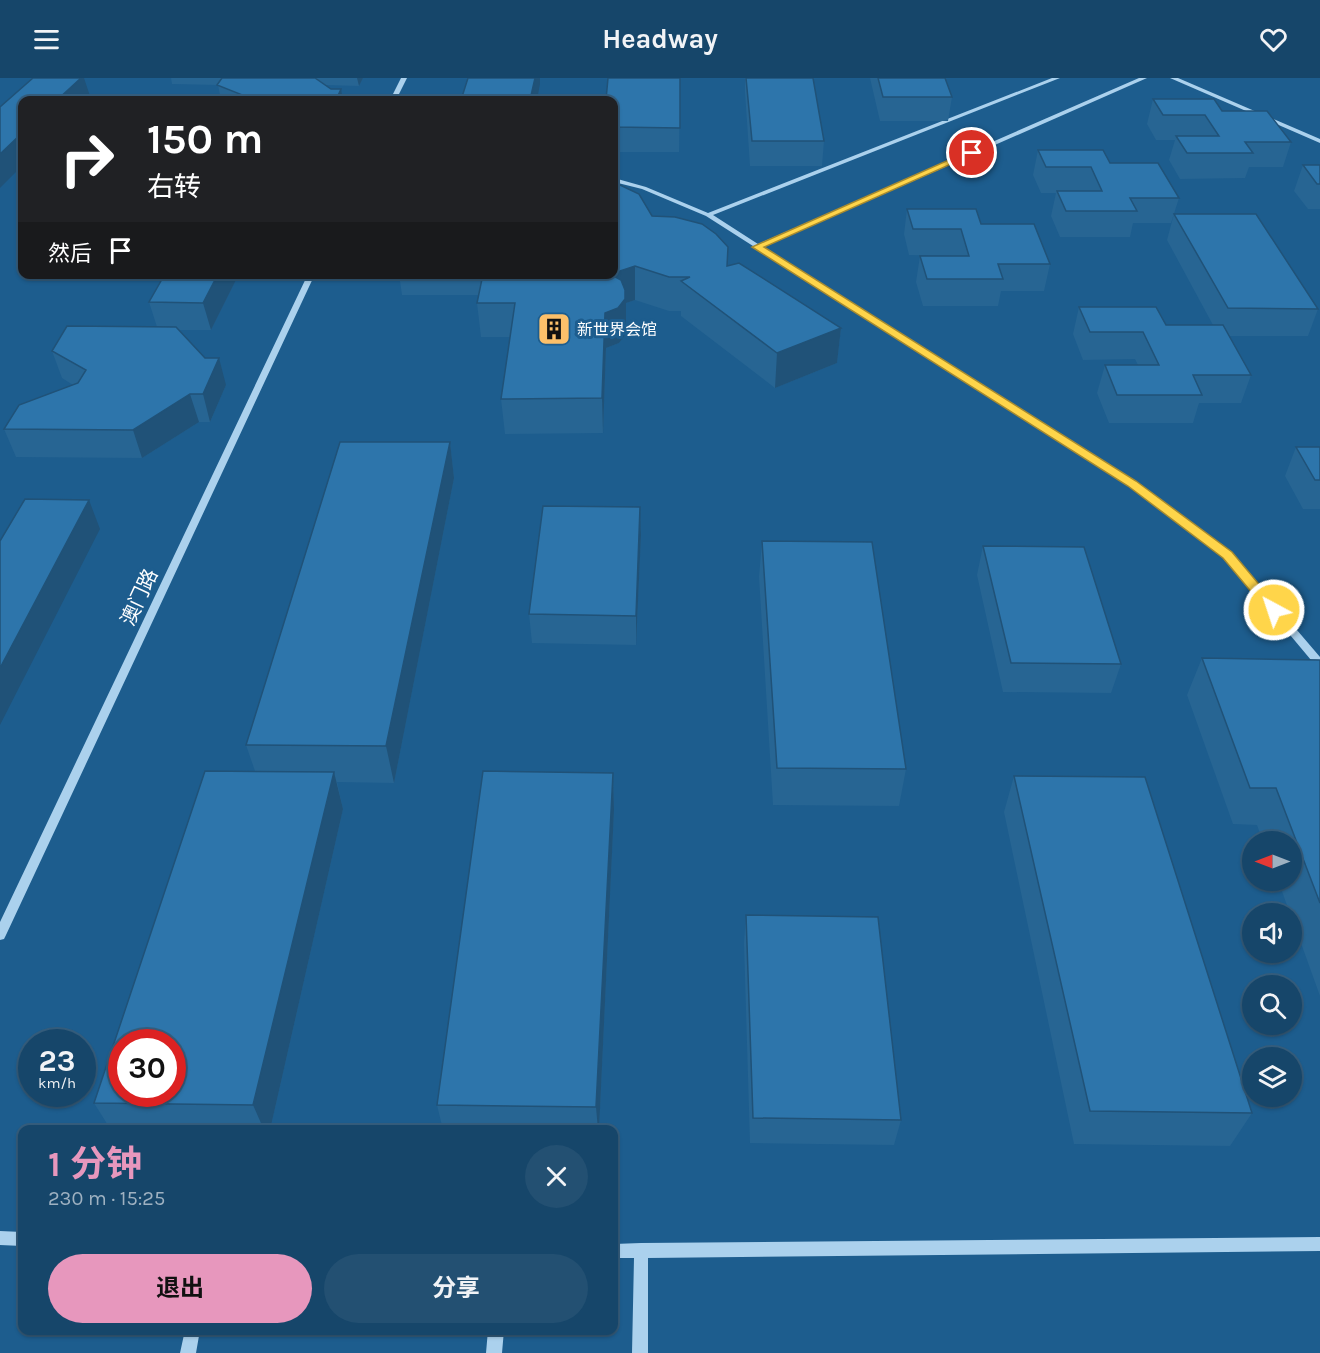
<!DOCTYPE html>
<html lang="zh">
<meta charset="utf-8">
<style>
:root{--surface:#16466a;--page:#235072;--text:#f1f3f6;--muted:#9eb1c1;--line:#355e7e;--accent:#e797bd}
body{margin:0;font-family:Karla,"Noto Sans SC",sans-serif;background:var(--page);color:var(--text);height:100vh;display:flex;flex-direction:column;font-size:22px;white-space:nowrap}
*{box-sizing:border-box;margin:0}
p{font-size:20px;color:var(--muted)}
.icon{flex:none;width:33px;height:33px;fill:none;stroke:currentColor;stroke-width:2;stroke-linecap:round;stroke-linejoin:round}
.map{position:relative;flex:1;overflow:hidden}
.panel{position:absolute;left:18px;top:1047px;width:600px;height:210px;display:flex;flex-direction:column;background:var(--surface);border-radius:12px;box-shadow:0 2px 4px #0004,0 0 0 2px var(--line)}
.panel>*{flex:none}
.guide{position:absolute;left:18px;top:18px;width:600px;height:183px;border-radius:12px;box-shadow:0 2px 4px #0004,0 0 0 2px var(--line);background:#202124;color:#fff;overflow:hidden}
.needle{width:39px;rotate:270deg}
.fabs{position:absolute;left:1242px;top:753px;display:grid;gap:12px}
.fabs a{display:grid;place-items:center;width:60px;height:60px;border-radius:50%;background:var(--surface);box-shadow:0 2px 4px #0004,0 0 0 2px var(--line);font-size:30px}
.speed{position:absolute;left:18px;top:951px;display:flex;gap:12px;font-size:30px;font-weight:700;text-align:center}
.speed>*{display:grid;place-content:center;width:78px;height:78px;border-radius:50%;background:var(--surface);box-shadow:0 2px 4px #0004,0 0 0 2px var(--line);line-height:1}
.speed small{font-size:15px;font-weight:400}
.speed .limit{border:9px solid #d22;background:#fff;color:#111}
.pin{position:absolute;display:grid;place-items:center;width:51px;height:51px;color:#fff;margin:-26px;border:3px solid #fff;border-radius:50%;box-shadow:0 2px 6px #0007}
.me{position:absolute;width:66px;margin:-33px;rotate:320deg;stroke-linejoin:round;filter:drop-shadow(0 0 4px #0008)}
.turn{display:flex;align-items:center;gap:21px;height:126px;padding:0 30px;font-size:27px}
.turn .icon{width:78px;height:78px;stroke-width:2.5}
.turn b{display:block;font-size:42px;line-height:51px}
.then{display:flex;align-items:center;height:57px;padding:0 30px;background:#0003;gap:12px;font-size:22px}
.round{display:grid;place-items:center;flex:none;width:63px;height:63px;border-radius:32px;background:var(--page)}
.head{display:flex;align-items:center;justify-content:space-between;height:102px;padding:0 30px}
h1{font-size:36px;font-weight:700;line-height:45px;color:var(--accent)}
.action{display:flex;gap:12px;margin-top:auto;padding:12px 30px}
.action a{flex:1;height:69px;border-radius:36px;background:var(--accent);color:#111;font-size:24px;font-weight:700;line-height:69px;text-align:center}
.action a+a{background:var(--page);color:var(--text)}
header{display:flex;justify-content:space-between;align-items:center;height:78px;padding:0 30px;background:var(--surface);font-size:27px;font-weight:700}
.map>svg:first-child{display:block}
</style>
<header><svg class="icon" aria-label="menu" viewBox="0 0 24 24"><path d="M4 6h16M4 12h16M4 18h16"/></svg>Headway<svg class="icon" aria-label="heart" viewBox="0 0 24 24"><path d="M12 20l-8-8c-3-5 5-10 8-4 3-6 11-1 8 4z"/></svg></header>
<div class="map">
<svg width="1320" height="1275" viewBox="0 0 1320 1275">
<rect width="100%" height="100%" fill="#1d5d8e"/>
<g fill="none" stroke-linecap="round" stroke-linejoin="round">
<path fill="#abd1ed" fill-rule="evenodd" d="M401,0H407L396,22H390Z
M1052,0H1060L713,137L758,166L1139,0H1147L763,169L1135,404L1231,475L1320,579V590L1316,588L1225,479L1129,408L706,138L642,111L614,104V100L646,109L708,135Z
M1170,0H1178L1320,61V65Z
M308,196H315L6,857L4,861L0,862V844Z
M0,1153L22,1154V1168L0,1167Z
M1320,1159V1173L648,1180V1275H632L634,1180H614V1166L641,1165Z
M185,1252H200L196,1275H180Z
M488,1252H504L502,1275H486Z"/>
</g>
<path fill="#276593" d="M171,0H363L359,8L325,7L343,22H221L218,7L172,6Z
M680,0L679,74H614V22Z
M745,0H813L824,63L822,88H750L745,14Z
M870,0H945L952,19L948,43H880Z
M1153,21L1222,33L1291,64L1283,89H1249L1245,100L1180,101L1169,82L1175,62H1156L1147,46Z
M1038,72L1110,85L1179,120L1171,145H1133L1130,159H1060L1051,138L1056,115H1041L1033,97Z
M1303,87H1320V131H1308L1294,113Z
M907,131L981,146L1050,186L1044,213H1001L998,228H923L916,204L920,178H956L909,177L904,156Z
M1174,136L1318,231L1308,258H1229L1251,297L1241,325H1199L1193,345H1109L1097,315L1105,287H1138L1135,281L1083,282L1073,256L1079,229L1166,247H1213L1167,162Z
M652,138L727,188L841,250L837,285L775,310L681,238V233H669L635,222L626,225V256L619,265L606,270L603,355L505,356L501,321L510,259H481L477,225L479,217H402L399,196H614Z
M239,196L211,252H179L226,307L210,344H199L142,380L16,379L4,351L73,307L62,300L52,273L157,249L149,224Z
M450,364L454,400L394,705L337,704L343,731L270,1052H111L94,1025L255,693L246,667Z
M1296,369H1320V431H1303L1285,398Z
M640,429L641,457L636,567L532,565L529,536Z
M762,463L906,691L899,728L773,727L759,499Z
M983,468L1121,586L1111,615L1003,614L977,497Z
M1202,580L1320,582V918L1292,840V836H1290L1278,802H1292V764H1263L1257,747L1233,746L1187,617Z
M613,695L614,732L599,1052H443L437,1027Z
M1014,698L1252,1035L1230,1068L1074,1066L1004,734Z
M746,837L901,1042L894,1067L750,1065L744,865Z"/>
<path fill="#205278" d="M81,0H84L91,21L89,22H57Z
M357,0H363L359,8Z
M535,0H540V6L537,22H530Z
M341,11L343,22H336Z
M22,55V88L0,110V76Z
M635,188V222L626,225V256L619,265L606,270L603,355L602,320L605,235L610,196H614V195Z
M218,196H239L211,252L203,225Z
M841,250L837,285L775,310L777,275Z
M219,280L226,307L210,344L203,316Z
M190,316L199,344L142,380L133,352Z
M450,364L454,400L394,705L386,668Z
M89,422L100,451L0,647V590Z
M640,429L641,457L636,567V538Z
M334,694L343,731L270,1052H264L253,1027Z
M613,695L614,732L599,1052H598L596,1029Z"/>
<path fill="#2d75ab" stroke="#205278" stroke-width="1.5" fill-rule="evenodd" d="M33,0H81L57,22H22V55L0,76V29Z
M222,0H315L331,11H341L336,22H242L245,18L217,7Z
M468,0H535L530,22H461Z
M608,0H680V50L614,49V22H606Z
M746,0H813L824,63H752Z
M878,0H945L952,19H883Z
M1153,21H1214L1222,33H1267L1291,64H1245L1253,75H1187L1176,58H1219L1205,37H1163Z
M1038,72H1103L1110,85H1158L1179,120H1130L1137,133H1066L1057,113H1102L1091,89H1046Z
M1303,87H1320V106H1317Z
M614,105L620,107L639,116L652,138L675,139L702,146L716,156L728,169L727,188L739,185L841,250L777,275L681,203L690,199H669L635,188L614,195Z
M907,131H976L981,146H1034L1050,186H998L1003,201H927L920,178H969L961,151H913Z
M1174,136H1256L1318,231L1228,230Z
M165,196H218L203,225L149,224Z
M483,196H610L621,202L625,212V221L618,230L605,235L602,320L501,321L515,225H477Z
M1079,229H1156L1166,247H1223L1251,297H1193L1202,317H1117L1105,287H1159L1143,254H1090Z
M67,248L176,249L205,280H219L203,316H190L133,352L4,351L19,327L78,305L86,292L52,273Z
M340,364H450L386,668L246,667Z
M1296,369H1320V402H1315Z
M25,421L89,422L0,590V463Z
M543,428L640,429L636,538L529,536Z
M762,463L872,464L906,691L777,690Z
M983,468L1084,469L1121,586L1011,585Z
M1202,580L1320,582V825L1276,710H1250Z
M205,693L334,694L253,1027L94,1025ZM122,964H172V1016H122Z
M483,693L613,695L596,1029L437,1027Z
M1014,698L1145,699L1252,1035L1090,1033Z
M746,837L878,839L901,1042L753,1040Z"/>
<path fill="#ffd54a" stroke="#a68a30" stroke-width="1.5" d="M969,73L976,75L764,169L1136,403L1232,474L1278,529L1280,532L1278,535H1269L1223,480L1128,408L752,169Z"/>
<defs>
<g id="building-square" transform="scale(1.725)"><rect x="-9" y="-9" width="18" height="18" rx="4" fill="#fcc06a" stroke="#1d5d8e"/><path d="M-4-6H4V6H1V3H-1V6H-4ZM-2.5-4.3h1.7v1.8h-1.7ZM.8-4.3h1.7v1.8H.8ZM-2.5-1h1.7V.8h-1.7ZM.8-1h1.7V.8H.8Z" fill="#111"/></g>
</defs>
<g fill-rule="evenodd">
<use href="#building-square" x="554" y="251"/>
</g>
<g text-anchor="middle" stroke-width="6" stroke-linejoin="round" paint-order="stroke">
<g font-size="16" fill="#fff" stroke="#1d5d8e" text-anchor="start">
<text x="577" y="257">新世界会馆</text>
</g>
<g font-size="20" fill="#fff" stroke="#1d5d8e">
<text transform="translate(139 519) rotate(-65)" y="7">澳门路</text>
</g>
</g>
</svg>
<div class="fabs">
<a><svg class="needle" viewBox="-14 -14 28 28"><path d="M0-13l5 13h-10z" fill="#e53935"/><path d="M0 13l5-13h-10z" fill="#9eb1c1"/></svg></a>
<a><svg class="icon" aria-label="sound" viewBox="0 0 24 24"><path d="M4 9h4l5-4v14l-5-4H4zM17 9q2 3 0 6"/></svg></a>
<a><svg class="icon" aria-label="search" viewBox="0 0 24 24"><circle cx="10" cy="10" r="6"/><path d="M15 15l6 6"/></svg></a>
<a><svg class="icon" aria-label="layers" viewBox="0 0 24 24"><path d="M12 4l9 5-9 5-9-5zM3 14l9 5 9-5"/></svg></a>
</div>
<div class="speed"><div>23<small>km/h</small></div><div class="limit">30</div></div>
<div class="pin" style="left:972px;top:75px;background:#d93025"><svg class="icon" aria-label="arrive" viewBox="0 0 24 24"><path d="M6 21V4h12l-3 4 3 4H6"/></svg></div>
<svg class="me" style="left:1274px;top:532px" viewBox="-20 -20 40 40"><circle r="17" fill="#ffd54a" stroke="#fff" stroke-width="3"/><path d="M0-11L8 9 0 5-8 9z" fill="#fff"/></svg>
<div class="guide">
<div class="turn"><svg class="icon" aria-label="right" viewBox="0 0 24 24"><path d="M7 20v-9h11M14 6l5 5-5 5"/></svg><div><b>150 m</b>右转</div></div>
<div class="then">然后<svg class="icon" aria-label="arrive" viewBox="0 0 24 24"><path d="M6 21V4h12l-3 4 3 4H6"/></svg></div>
</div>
<section class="panel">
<div class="head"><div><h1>1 分钟</h1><p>230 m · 15:25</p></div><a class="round"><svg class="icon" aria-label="close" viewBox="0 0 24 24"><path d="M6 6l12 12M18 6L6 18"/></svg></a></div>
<div class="action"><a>退出</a><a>分享</a></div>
</section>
</div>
